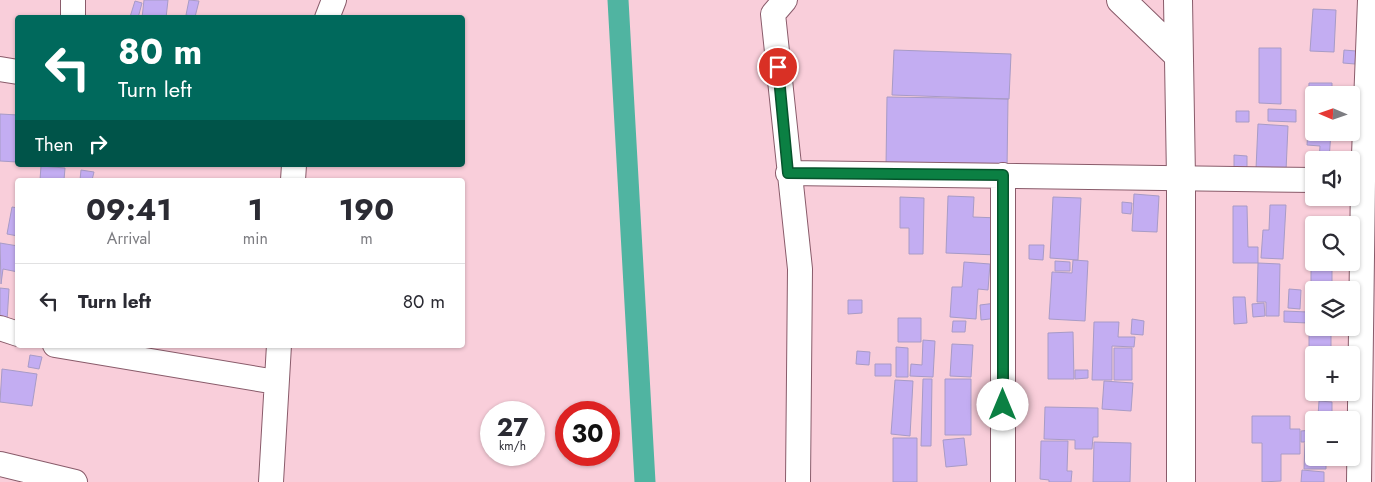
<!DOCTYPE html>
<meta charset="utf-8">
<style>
:root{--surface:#fff;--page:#f7f7f7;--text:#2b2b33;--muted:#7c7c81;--line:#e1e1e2}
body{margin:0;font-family:Jost,sans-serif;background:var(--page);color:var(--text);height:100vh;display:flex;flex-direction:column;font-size:19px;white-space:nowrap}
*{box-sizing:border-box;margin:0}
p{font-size:16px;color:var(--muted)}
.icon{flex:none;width:28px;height:28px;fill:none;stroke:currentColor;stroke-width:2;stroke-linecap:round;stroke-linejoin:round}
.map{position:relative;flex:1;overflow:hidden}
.details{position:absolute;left:15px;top:178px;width:450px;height:170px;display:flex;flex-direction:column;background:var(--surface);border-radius:5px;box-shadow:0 1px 4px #0004}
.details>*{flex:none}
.guide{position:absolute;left:15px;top:15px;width:450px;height:152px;border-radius:5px;box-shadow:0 1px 4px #0004;background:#00695c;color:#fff;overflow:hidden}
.needle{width:32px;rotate:272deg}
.buttons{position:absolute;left:1305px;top:86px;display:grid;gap:10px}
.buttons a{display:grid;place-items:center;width:55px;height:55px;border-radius:5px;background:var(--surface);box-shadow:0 1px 4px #0004;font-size:25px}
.speed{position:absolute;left:480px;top:401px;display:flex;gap:10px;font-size:25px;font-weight:700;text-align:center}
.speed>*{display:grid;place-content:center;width:65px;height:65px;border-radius:50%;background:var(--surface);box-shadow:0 1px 4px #0004;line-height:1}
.speed small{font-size:12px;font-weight:400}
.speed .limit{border:8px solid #d22;background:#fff;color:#111}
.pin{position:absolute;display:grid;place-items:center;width:42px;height:42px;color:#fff;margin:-21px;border:2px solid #fff;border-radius:50%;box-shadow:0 1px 5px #0007}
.me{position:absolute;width:55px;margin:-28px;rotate:0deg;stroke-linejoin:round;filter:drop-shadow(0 0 4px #0008)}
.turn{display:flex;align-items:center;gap:18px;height:105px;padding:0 20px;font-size:22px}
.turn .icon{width:65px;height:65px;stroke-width:2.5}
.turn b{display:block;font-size:35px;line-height:42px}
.then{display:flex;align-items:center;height:48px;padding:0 20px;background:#0003;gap:10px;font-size:19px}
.eta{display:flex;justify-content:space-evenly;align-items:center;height:85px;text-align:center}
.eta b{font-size:30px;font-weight:700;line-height:35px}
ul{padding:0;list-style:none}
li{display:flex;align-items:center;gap:15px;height:75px;padding:0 20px;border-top:1px solid var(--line)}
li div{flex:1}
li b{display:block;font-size:19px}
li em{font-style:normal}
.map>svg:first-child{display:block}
</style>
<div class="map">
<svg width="1375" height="482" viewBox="0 0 1375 482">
<rect width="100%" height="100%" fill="#f9ceda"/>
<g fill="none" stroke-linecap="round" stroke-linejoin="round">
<path stroke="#50b4a1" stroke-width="21" d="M618,0L645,482"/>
</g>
<path fill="#c3adf2" stroke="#a89bc6" d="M144,0H168L166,18H142Z
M189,0L199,1L195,17L186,15Z
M135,1L142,3L138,18L130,17Z
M1313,9L1336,10L1334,52L1310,51Z
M1259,48H1281V104L1259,103Z
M894,50L1011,54L1009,99L892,95Z
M1344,50L1356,51L1355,64L1343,63Z
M1309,83H1332V95H1314V108H1308Z
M887,97L1008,99L1007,169L886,166Z
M1268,109L1296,110V122L1268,121Z
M1236,111H1249V122H1236Z
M0,114L18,115L17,162L0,161Z
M1309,114H1314V132H1331L1329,160H1319L1320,146L1307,145Z
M1258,124L1288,126L1286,171L1256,169Z
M1341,152L1351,153V160H1341Z
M1234,155L1247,156V175H1234Z
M41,166L65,168L64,180H40Z
M81,170L94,172L92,180H80Z
M1134,194L1159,196L1157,232L1132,231Z
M948,196L974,197L973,217L999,218L997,255L946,253Z
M900,197L924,198L923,254H909V228H900Z
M1053,197L1081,198L1078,260L1050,258Z
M1122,202L1132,203L1131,214L1122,213Z
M1270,205H1286L1283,259L1261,258L1263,230H1269Z
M1233,206H1247L1248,247H1258V263H1233Z
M12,207L18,208V236L7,234Z
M0,243L18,246V272L3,269L1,284Z
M1029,245H1044L1043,260L1029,259Z
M1073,260L1088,261L1085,321L1049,319L1052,272L1072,273Z
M1055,261L1070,262V271H1055Z
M964,262L990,264L988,290L978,289L976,319L950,317L952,287H962Z
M1258,263L1280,264L1279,316H1266V302H1257Z
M1311,267H1332V284H1311Z
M0,288L9,289L7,321L0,320Z
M1289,289L1301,290L1300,309L1288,308Z
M1233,297H1245L1247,323L1234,324Z
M848,300H862V313L848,314Z
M996,303L998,318L981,320L980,305Z
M1264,303L1265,316L1253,317L1252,304Z
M1284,311L1308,312V323L1284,322Z
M898,318H921V342H898Z
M1132,319L1144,321L1143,335L1131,334Z
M953,321H966L965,332H952Z
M1094,322H1119L1118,337H1135L1134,347L1112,346V380H1092Z
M1309,329H1331V355H1314V384H1309Z
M1073,332L1074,379H1048V333Z
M923,340L935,341L933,377L910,376L911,364L922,365Z
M952,344L973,345L971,377L950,376Z
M896,347L908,348V377H896Z
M1114,348H1132V380H1114Z
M857,351L870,352L869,365L856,364Z
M30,355L42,357L39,369L28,367Z
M875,364H891V376H875Z
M2,369L37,374L32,406L0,402Z
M1075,370H1088V378L1075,379Z
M923,379H932L931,446H921Z
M945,379H971V435H945Z
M895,380L913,381L910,436L891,434Z
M1104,381L1133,383L1131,411L1102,409Z
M1336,392H1348V399L1335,398Z
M1319,401L1332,402V417L1318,416Z
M1045,407L1098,408V437H1093L1092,449H1075V440L1044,439Z
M1252,416H1290V429H1300V454H1281V481L1262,482V443H1252Z
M1312,430L1313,442H1301V431Z
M893,438H917V482H893Z
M964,438L967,465L946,467L943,440Z
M1041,441H1068L1067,471H1072L1071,482H1049V480L1040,479Z
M1094,442L1131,443L1130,482H1093Z
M1305,443H1314V458H1326V469H1304Z
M1302,470L1324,472V482H1301Z"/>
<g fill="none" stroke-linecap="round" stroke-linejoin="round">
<g stroke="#895b6a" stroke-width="26">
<path id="minor" d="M785,0L773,14L800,269L798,482
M73,18V0
M327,18L334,0
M0,69L18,72
M788,173L1314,180
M293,180L294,165
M0,328L18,334
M55,345L276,382
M0,464L75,482
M271,482L279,345
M1003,482V175
M1359,482L1363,181L1370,0"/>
</g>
<g stroke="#895b6a" stroke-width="30">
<path id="major" d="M1121,0L1177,54
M1178,0L1181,178V482"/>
</g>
<use href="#minor" stroke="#fff" stroke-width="24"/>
<use href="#major" stroke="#fff" stroke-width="28"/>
</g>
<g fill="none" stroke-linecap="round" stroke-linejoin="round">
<g stroke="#07532c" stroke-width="12">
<path id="route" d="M778,67L788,173L1003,175V405"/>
</g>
<use href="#route" stroke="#0b8043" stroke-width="9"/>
</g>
</svg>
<div class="buttons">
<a><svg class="needle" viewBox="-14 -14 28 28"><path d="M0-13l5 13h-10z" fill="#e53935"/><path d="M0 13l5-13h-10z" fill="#7c7c81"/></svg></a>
<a><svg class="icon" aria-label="sound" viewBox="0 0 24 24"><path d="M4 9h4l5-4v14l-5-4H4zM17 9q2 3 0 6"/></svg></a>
<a><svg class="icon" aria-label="search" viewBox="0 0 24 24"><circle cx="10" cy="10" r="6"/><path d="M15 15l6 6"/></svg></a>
<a><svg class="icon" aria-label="layers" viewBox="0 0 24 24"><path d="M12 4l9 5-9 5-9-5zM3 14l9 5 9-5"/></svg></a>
<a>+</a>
<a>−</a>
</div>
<div class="speed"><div>27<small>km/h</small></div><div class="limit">30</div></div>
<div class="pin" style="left:778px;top:67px;background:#d93025"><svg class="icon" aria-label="arrive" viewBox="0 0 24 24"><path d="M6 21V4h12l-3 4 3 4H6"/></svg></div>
<svg class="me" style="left:1003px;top:405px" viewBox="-20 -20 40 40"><circle r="19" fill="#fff"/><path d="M0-13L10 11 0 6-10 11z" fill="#0b8043"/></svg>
<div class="guide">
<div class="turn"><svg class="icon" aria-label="left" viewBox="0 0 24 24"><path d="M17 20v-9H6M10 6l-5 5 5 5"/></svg><div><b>80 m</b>Turn left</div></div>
<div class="then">Then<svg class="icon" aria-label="right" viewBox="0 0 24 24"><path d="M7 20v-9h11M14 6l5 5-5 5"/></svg></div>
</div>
<section class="details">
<div class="eta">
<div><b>09:41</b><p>Arrival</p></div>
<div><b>1</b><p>min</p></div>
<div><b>190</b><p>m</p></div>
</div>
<ul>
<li><svg class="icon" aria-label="left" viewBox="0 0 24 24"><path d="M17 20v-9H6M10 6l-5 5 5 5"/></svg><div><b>Turn left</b></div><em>80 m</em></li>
</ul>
</section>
</div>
